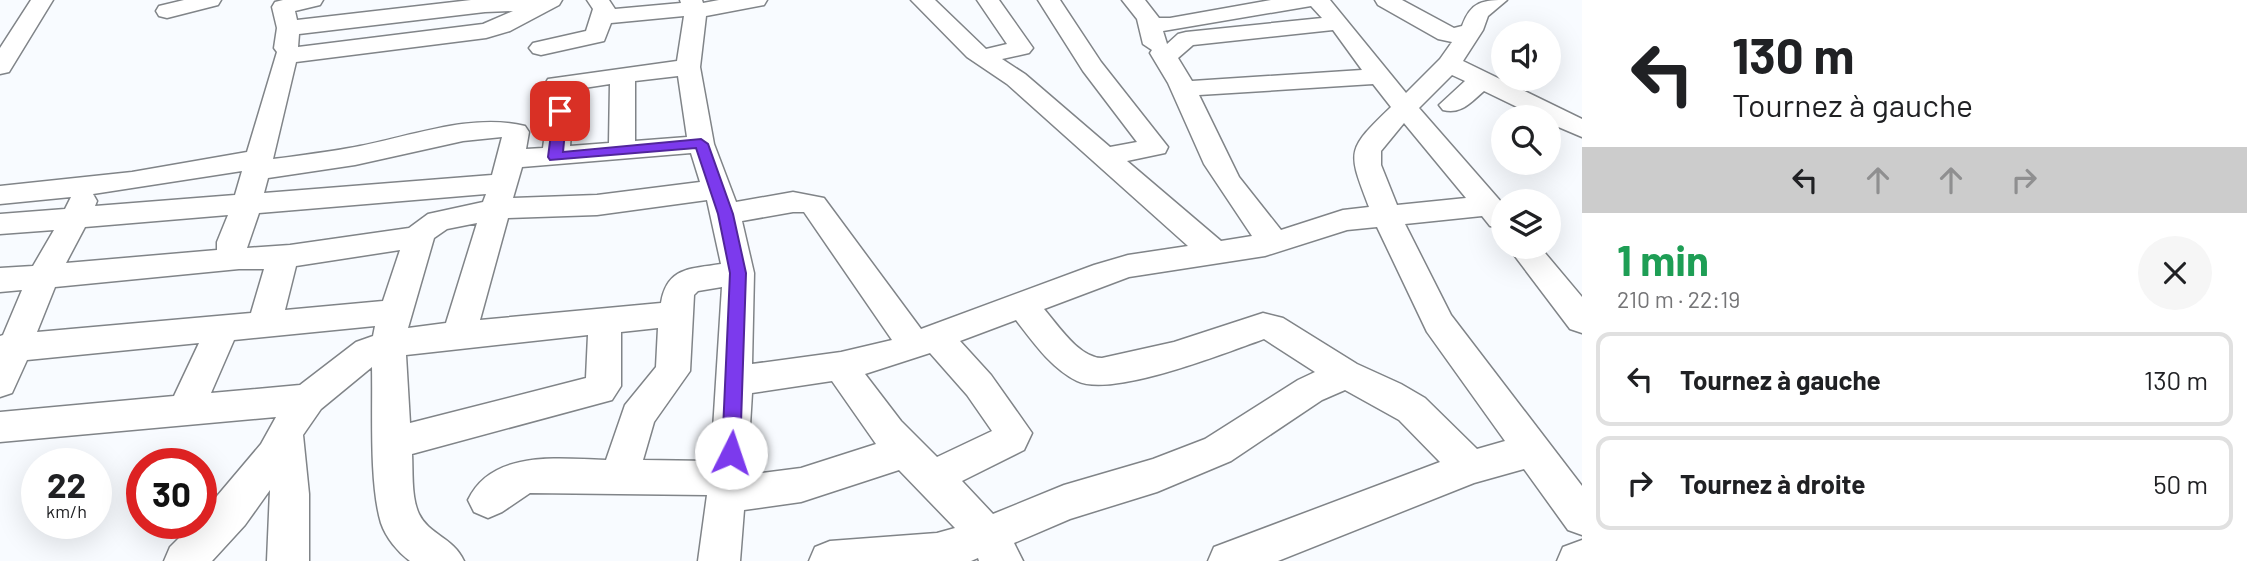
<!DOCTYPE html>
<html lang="fr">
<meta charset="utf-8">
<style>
:root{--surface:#fff;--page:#f6f6f6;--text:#202124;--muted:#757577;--line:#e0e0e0}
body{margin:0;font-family:Barlow,sans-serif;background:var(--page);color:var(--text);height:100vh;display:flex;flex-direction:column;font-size:26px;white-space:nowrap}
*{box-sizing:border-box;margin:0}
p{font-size:23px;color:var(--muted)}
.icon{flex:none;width:38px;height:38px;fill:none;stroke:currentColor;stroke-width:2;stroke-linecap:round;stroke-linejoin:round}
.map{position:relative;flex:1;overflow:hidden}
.panel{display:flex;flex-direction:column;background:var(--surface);width:665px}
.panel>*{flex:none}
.hud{background:#fff;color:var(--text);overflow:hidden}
.controls{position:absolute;left:1491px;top:21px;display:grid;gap:14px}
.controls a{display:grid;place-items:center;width:70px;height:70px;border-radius:50%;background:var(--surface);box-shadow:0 7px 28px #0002;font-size:35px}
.speed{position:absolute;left:21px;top:448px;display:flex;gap:14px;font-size:35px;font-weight:700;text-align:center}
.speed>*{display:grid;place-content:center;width:91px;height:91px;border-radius:50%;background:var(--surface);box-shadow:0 7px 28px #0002;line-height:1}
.speed small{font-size:18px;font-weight:400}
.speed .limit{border:10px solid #d22;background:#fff;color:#111}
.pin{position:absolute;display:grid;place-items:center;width:60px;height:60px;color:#fff;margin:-30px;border-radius:14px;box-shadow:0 4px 10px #0006}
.me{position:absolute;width:77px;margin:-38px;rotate:4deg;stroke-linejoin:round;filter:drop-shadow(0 0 5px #0008)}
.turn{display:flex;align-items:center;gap:24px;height:147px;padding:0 35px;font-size:32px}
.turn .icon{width:91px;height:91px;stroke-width:2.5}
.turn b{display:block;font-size:49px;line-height:60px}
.lanes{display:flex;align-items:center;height:66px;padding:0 35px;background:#0003;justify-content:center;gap:35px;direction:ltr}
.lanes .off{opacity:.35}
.round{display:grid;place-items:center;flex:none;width:74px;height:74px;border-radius:37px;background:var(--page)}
.headline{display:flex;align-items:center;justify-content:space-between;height:119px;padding:0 35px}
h1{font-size:42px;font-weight:700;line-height:52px;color:#1e9e55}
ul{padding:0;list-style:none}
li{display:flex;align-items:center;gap:21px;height:94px;margin:0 14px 10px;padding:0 21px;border:4px solid var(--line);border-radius:14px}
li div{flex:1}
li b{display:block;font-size:26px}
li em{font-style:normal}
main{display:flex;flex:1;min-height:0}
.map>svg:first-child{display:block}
</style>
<main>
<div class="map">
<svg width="1582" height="561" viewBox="0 0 1582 561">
<rect width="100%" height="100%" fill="#f8fbff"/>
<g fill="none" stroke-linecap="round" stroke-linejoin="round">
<g stroke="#808488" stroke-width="3">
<path id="minor" d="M31,0H53L9,72L0,74V48Z
M184,0H221L218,5L167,18L159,16L156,11L159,6Z
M283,0H323L320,5L295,11L297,20L471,0H562L559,5L510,31L486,38L296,62L273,159C302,155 331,152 360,146C412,136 472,113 525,126L529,132L526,149L543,148L548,111L545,84L548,79L677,61L684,16L611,23L604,41L541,55L533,53L529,48L533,43L586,31L593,9L587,0H609L615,9L681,3L680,0H702L703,3L719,0H767L764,5L706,16L700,67L714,144L736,202L793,192L824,198L921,329L1094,265L1128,255L1188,246L1007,84L967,57L911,0H935L986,49L1007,44L977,0H999L1033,48L1029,53L1002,59L1025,74L1110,147L1137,142L1083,71L1038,0H1060L1101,62L1168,147L1165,153L1127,161L1221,241L1252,236L1204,164L1168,83L1150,53L1152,50L1143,44L1137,19L1122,0H1145L1159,18H1170L1271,0H1330L1406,93L1440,59L1452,42L1438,39L1378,5L1375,0H1402L1454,28L1462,26C1471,1 1483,0 1507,0L1488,16L1483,30L1463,61L1582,119V137L1549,123V117H1538L1484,91C1471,102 1461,115 1443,110L1439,105L1465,81L1452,75L1419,108L1503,204V228L1490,226L1482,216L1405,224L1451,315L1582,486V535L1568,530L1524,469L1474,483L1278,561H1208L1214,547L1440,462L1399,420L1345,390L1322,400L1231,461L1157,492L1070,519L1014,543L1023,561H979L978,558L971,561H809L815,547L830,541L937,533L955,528L899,470L801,502L744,510L740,561H698L707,495L530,493L502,512L488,518L474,512L468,500C492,449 560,459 606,460L625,405L656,367L658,328L621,332V386L612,400L412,454C413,472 411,497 419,514C429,535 453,537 464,561H410C398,552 386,538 381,523C369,483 373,411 372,367L321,409L303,435L309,494V561H267L270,490L245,525L212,561H164L170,547L194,523H201V515L261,444L276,417L0,442V412L174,396L199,343L27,360L12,393L0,397V336L3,335L22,290L0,292V268L33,266L54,230L0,234V214L65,209L71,197L0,204V186L132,172L247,152L277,52L274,48L277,28L272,7L275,2ZM1311,6L1322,18L1186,32L1178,34L1167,44L1163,31ZM513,11L483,24L298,47L299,34L485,12ZM1333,30L1362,70L1192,81L1178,58L1193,45ZM678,76L687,137L635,141V81ZM610,84L609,143L570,146L573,111L571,90ZM1373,84L1391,107C1345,151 1348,151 1369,207L1343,210L1281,230L1239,177L1199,95ZM1404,123L1466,198L1397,205L1381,165V151ZM502,137L492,175L264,193L268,178L355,165L463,141ZM691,153L700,182L597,195L513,198L522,167ZM242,171L235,195L95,206L97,201L93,194ZM486,194L483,202L428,214L409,228L290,245L247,248L259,213ZM707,200L721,264C690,269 667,267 661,303L480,320L508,218L597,215ZM793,212H804L892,340L841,352L752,364L754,273L742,221ZM228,215L217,242V250L66,263L85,227ZM477,223L446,323L408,328L434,238L447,229ZM1377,227L1427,332L1505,441L1477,449L1425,398L1401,384L1357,364L1283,318L1263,313L1174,342L1102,358C1079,358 1058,325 1044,309L1129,277L1265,256L1347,230ZM400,250L383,301L285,310L296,266ZM239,269H264L251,313L37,332L55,287ZM722,287L711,461L643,460L654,422L690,371L694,295L698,291ZM1016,320C1033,342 1051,368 1077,381C1112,398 1225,353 1264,339L1315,372L1298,380L1205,439L1153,459L1064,485L993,514L962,481L1024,450L1032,433L991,375L960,341ZM375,326L373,336L356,342L300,385L211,393L234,340ZM588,335L586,378L410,423L406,355ZM930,353L967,395L992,431L937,457L901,421L865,374ZM832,381L876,444L801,468L747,475L752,393Z
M1508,247H1540L1582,297V333L1570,329Z
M1582,540V561H1557L1563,547Z"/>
</g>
<use href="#minor" fill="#fff" fill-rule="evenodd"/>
</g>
<path fill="#7c3aed" stroke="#51269a" stroke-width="2" d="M560,107L567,111L563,152L701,139L708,144L733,214L746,273L740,453L738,459L731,462L724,459L722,453L730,273L718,214L696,148L550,160L548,157L554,111Z"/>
</svg>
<div class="controls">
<a><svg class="icon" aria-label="sound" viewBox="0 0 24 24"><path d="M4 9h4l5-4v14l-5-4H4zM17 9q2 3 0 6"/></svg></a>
<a><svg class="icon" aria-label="search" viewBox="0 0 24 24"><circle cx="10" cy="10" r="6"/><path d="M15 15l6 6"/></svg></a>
<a><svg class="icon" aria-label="layers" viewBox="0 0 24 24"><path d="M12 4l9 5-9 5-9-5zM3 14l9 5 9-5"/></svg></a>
</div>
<div class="speed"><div>22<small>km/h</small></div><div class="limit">30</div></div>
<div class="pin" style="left:560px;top:111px;background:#d93025"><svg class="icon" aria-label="arrive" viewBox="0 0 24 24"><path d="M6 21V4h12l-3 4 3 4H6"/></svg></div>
<svg class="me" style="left:731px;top:453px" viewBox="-20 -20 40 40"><circle r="19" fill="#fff"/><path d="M0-13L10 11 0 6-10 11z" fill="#7c3aed"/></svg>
</div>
<section class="panel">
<div class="hud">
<div class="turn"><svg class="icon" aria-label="left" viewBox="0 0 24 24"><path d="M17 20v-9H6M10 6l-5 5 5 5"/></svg><div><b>130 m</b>Tournez à gauche</div></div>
<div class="lanes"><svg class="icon" aria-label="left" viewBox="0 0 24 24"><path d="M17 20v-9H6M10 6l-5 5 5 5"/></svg><svg class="icon off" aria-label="ahead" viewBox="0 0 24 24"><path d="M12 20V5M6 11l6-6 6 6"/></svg><svg class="icon off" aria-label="ahead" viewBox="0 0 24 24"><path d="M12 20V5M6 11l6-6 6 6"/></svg><svg class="icon off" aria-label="right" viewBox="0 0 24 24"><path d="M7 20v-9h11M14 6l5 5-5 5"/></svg></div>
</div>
<div class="headline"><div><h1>1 min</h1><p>210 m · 22:19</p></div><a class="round"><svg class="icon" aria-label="close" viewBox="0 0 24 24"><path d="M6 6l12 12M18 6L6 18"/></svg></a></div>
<ul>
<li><svg class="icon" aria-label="left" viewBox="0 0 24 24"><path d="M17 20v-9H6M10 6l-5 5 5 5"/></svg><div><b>Tournez à gauche</b></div><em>130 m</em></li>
<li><svg class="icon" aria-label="right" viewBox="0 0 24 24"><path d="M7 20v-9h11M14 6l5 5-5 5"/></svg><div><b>Tournez à droite</b></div><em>50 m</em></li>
</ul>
</section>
</main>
